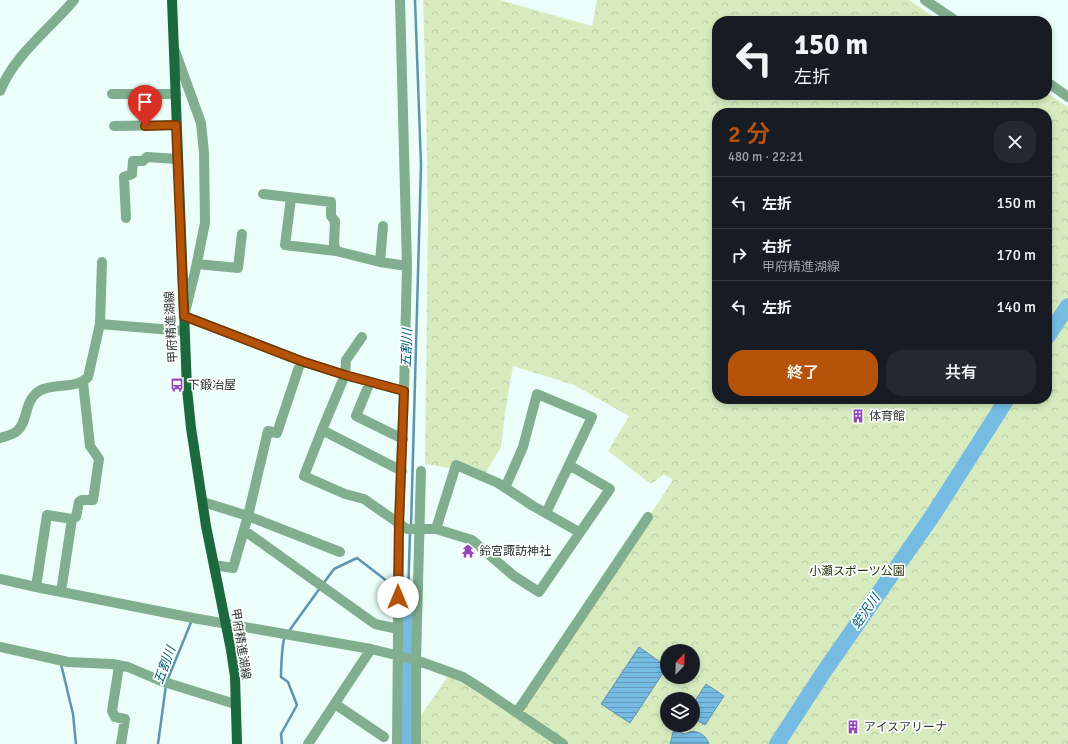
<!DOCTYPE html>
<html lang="ja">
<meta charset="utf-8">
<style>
:root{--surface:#171b24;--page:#242831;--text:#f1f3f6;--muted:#9ea1a6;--line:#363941;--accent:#b45309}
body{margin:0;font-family:Signika,"Noto Sans JP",sans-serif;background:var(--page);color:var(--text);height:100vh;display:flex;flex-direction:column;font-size:15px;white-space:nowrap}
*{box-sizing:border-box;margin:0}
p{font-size:13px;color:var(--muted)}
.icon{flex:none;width:22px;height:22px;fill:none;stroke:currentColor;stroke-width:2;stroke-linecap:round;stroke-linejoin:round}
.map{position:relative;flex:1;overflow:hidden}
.drawer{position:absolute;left:712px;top:108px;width:340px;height:296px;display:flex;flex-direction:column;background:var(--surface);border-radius:16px;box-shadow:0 2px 6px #0003}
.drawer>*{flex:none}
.top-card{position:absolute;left:712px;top:16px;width:340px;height:84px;border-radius:16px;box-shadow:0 2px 6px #0003;background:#171b24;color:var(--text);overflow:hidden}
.needle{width:26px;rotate:23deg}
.tools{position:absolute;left:660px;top:644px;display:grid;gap:8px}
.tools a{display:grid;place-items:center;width:40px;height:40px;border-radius:50%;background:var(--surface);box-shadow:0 2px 6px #0003;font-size:20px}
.pin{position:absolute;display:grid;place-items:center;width:34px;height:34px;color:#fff;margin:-41px -17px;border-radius:50% 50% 50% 0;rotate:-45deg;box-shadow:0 0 4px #0007}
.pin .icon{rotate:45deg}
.me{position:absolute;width:44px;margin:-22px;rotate:0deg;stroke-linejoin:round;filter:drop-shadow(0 0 3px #0008)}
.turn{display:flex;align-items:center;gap:14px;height:84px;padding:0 16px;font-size:18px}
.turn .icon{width:52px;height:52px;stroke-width:2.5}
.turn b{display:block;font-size:28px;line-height:34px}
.round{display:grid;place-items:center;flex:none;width:42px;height:42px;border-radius:16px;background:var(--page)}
.summary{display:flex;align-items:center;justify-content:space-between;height:68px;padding:0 16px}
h1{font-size:24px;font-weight:600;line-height:30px;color:var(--accent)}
.action{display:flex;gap:8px;margin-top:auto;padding:8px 16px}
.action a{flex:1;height:46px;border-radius:16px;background:var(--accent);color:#fff;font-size:16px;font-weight:600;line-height:46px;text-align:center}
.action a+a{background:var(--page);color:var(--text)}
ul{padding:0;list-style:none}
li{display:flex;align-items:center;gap:12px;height:52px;padding:0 16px;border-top:1px solid var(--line)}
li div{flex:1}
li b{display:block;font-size:15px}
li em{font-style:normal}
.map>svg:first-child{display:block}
</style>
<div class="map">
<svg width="1068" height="744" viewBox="0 0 1068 744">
<defs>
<pattern id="park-crowns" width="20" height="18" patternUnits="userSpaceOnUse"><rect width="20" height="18" fill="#d7ebbf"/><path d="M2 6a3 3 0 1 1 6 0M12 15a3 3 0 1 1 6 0" fill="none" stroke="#b9caa5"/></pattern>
<pattern id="water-rules" width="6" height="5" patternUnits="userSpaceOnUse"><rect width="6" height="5" fill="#76bce2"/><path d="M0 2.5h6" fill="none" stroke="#619ab8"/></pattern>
</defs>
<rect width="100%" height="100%" fill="#ebfef9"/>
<path fill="url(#park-crowns)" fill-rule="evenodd" d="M423,0H499L592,26L597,0H909L940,21H717V95H1047V93L1068,107V744H417L416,723L448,676L463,683L517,717L673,480L664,474L651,484L608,451L629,416L574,385L513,366L505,413L501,447L485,474L425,464L428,223L426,93ZM717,113H1047V399H717ZM667,651H693V677H667ZM667,699H693V725H667Z"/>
<path fill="url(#water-rules)" stroke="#6094ae" d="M639,647L667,667L630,723L601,704Z
M706,684L724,696L705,725L693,718V704Z
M678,728C679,729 681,732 682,733C685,735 686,733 689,732C698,730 706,735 709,744H670L674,729Z"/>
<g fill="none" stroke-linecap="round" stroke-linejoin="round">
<path stroke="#6094ae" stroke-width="2.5" d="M411,527L421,165L415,0
M323,584L334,569L357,558L396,588
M401,593L408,598L410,532
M289,631L320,588
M61,664L73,714L76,744
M167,681L192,620
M158,744L166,685
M282,744L281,734L297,705L288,682L281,677C281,669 282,642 285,637"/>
<path stroke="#76bce2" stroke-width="16" d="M1047,337L1068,306
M406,744L408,598
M777,744L823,673L933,515L1007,399"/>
<path stroke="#80ae8e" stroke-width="10" d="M925,0L956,21
M175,51L201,123L204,153L205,223L195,272L184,316L301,361L345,375L404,391
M1047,82L1068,97
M0,91C15,54 49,30 74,0
M112,94H176
M114,126L176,125
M263,194L331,202V216L335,221L334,244L336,251
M291,198L285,245L336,251L380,262L407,266
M126,218L124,177L132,174L133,161H143L147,157L177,159
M380,262L383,226
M197,264L238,268L242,234
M100,324L184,331
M362,337L346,360L345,375L322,430L402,471
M370,382L356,416L403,439
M322,430L304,476L345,494L364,499L407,529H436L472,540L514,576L539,592L610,489L569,465
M0,438C6,436 13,435 17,431C29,421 23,402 39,391C54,382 76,390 88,377L100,324L102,262
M505,488L523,447L537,394L592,417L546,513
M203,502L248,516L340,552
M436,529L456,465L498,483L533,506L579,532
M245,531L375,624L398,629
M214,565L233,568L248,516L268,431L277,433L301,361
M0,579L36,587L193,618L371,649L416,660L463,677L485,691L563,744
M36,587L47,515L72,519
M61,592L72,519L76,517L79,502L82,500H93L99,459L90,446L83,382
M0,647L68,662L112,664L128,667L161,681L235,704
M119,666L112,711L115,717L125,719L121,744
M335,704L384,737
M517,712L648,517
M308,744L371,649
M397,744L399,524L404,391L407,266L400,0
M416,744V660L421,471"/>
<path stroke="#1d693e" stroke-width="10" d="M172,0L187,389L191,428L206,526L231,650L235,677L237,744"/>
</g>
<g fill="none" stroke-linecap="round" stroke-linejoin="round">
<g stroke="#753606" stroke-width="10">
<path id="route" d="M145,126L176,125L184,316L301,361L345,375L404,391L399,524L398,597"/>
</g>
<use href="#route" stroke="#b45309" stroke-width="7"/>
</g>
<defs>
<g id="bus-bare" transform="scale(1.08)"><path d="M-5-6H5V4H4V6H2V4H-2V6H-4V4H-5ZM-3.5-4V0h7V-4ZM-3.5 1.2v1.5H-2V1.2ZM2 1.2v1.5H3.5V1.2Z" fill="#9347b9" stroke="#fff" stroke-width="2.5" paint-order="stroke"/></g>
<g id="building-bare" transform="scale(1.08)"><path d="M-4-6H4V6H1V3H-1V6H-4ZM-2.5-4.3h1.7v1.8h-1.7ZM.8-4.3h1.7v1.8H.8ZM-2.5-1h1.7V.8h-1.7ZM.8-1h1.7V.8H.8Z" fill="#9347b9" stroke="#fff" stroke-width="2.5" paint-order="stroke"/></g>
<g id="temple-bare" transform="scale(1.08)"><path d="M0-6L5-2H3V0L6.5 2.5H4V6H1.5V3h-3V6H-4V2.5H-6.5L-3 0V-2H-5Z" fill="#9347b9" stroke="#fff" stroke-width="2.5" paint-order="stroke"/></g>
</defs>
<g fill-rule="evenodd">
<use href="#bus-bare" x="177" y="385"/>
<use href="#building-bare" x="858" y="416"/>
<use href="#temple-bare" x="468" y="551"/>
<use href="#building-bare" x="853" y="727"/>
</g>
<g text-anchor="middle" stroke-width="3.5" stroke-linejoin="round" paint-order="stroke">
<g font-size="12" fill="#2c3835" stroke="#fff">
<text transform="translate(171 327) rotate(-93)" y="4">甲府精進湖線</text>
<text transform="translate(241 644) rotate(81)" y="4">甲府精進湖線</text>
</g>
<g font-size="12" fill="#2c3835" stroke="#fff" text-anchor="start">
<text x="188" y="389">下鍛冶屋</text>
<text x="869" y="420">体育館</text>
<text x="479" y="555">鈴宮諏訪神社</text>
<text x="864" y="731">アイスアリーナ</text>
</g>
<g font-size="12" fill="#243507" stroke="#fff">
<text x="857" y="575">小瀬スポーツ公園</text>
</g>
<g font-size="13" font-style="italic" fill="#005f83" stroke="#fff">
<text transform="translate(406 348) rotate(-88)" y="5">五割川</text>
<text transform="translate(865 611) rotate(-55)" y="5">蛭沢川</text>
<text transform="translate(164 665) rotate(-70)" y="5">五割川</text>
</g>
</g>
</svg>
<div class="tools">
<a><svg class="needle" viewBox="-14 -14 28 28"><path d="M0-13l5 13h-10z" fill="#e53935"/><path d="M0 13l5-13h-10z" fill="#9ea1a6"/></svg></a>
<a><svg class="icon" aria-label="layers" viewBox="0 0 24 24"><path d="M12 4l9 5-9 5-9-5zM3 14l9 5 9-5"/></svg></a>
</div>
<div class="pin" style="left:145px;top:126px;background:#d93025"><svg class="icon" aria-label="arrive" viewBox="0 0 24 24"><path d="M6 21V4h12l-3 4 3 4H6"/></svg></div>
<svg class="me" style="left:398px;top:597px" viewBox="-20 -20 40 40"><circle r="19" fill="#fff"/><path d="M0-13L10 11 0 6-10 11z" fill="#b45309"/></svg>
<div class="top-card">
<div class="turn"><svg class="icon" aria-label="left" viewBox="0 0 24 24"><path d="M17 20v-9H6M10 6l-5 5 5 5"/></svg><div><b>150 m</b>左折</div></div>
</div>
<section class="drawer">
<div class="summary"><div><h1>2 分</h1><p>480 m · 22:21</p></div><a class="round"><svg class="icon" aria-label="close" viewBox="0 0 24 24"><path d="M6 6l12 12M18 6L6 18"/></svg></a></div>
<ul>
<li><svg class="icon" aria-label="left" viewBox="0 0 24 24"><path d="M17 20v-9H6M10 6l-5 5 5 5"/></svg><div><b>左折</b></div><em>150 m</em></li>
<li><svg class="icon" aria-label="right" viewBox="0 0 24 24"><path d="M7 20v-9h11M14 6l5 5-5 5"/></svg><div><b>右折</b><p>甲府精進湖線</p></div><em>170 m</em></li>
<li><svg class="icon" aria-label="left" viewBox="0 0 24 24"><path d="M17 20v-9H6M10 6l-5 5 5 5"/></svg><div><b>左折</b></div><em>140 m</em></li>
</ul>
<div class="action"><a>終了</a><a>共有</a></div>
</section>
</div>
